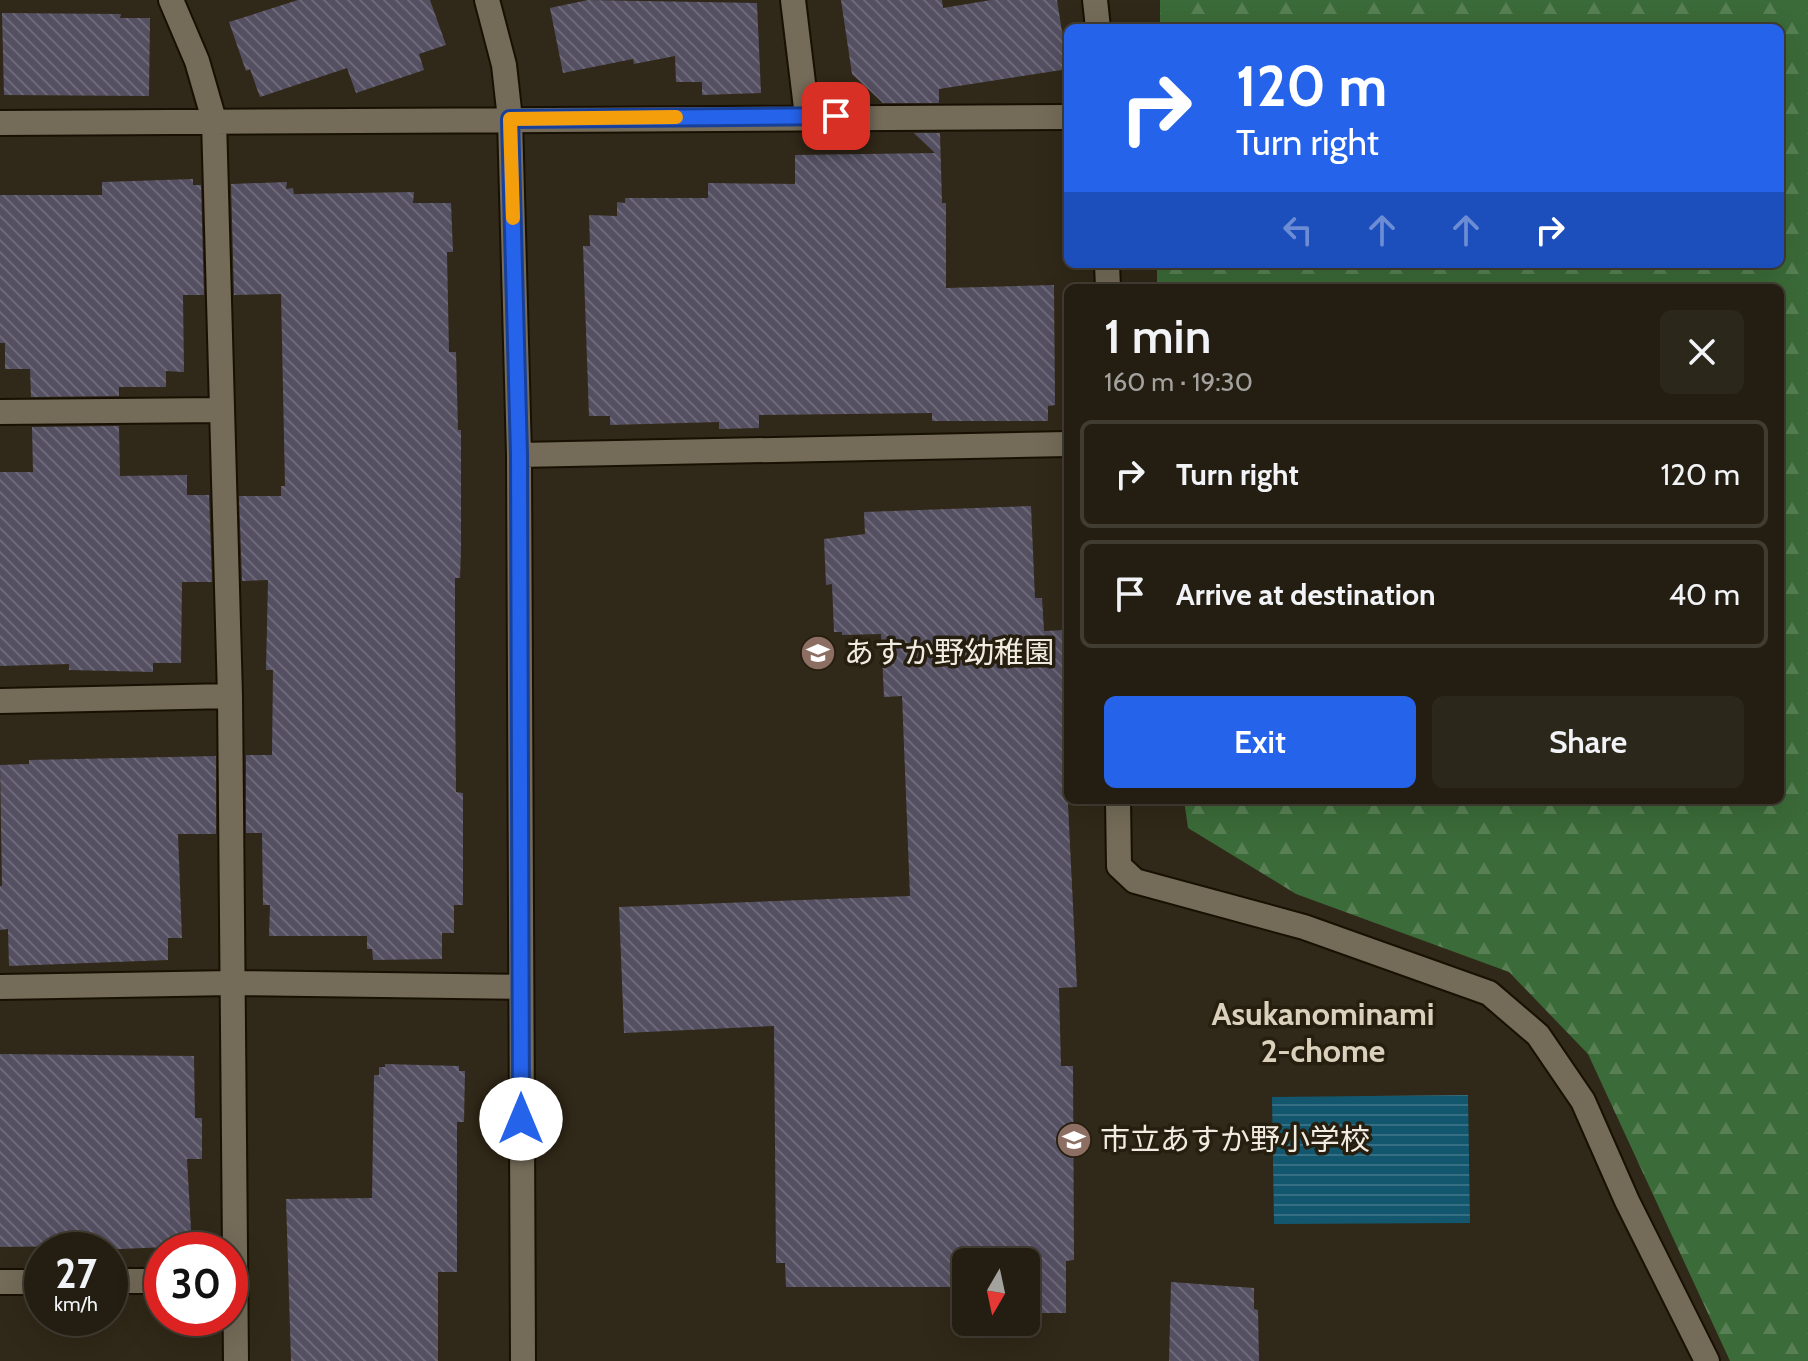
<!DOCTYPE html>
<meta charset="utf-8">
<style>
:root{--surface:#241e12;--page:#2c271b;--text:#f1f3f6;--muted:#a3a29f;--line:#413c32;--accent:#2563eb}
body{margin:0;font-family:Cabin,"Noto Sans JP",sans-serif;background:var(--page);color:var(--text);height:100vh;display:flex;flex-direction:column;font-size:30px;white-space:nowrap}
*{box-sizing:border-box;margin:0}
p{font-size:26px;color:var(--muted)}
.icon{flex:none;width:44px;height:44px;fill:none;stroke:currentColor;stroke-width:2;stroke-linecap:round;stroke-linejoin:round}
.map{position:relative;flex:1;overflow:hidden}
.details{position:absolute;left:1064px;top:284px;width:720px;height:520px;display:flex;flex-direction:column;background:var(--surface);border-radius:12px;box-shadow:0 8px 32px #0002,0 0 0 2px var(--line)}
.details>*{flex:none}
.banner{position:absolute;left:1064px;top:24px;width:720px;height:244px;border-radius:12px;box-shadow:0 8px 32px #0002,0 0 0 2px var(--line);background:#2563eb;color:#fff;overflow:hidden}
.needle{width:52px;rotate:189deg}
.fabs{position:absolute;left:952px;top:1248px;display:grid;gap:16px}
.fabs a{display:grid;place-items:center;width:88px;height:88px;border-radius:12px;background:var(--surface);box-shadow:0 8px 32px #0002,0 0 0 2px var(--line);font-size:40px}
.speed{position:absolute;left:24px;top:1232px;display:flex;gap:16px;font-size:40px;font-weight:700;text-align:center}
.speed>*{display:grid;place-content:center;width:104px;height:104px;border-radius:50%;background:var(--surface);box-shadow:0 8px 32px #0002,0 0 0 2px var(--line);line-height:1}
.speed small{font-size:20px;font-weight:400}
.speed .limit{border:12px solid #d22;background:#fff;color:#111}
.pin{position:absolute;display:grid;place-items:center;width:68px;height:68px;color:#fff;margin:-34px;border-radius:16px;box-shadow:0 4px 12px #0006}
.me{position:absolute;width:88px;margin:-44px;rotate:0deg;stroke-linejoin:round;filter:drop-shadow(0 0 6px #0008)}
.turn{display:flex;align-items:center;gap:28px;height:168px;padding:0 40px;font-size:36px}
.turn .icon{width:104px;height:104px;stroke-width:2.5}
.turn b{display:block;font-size:56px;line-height:68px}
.lanes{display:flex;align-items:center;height:76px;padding:0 40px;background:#0003;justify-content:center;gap:40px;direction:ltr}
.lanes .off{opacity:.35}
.round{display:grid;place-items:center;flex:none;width:84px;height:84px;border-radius:12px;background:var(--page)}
.headline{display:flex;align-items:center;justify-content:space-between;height:136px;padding:0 40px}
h1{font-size:48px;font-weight:600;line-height:60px}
.cta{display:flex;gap:16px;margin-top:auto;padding:16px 40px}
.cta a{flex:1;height:92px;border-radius:12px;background:var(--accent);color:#fff;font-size:32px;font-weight:600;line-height:92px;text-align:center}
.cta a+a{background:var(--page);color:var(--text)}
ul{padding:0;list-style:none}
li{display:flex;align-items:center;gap:24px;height:108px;margin:0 16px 12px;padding:0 24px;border:4px solid var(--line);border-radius:12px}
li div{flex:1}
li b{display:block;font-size:30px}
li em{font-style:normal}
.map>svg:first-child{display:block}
</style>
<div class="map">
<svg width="1808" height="1361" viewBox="0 0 1808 1361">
<defs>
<pattern id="forest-firs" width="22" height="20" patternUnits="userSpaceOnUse" patternTransform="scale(2)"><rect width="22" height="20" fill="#3b6b38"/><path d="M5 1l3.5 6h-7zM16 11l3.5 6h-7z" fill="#588054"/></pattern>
<pattern id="water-rules" width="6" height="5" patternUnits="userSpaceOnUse" patternTransform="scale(2)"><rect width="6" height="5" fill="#13576f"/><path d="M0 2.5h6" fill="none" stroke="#366f83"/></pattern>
<pattern id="building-back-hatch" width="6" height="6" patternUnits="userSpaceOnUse" patternTransform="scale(2)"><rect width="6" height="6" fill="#545062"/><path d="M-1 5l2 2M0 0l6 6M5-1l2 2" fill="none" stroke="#6d6978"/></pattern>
</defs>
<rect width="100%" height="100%" fill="#302818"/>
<path fill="url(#forest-firs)" d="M1160,0H1808V1361H1730L1588,1054L1509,972L1296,894L1188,828L1184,800H1780V288H1157V264H1780V28H1160Z"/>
<path fill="url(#water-rules)" d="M1468,1095L1470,1223L1274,1224L1272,1097Z"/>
<path fill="url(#building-back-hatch)" d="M298,0H430L446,45L419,54L424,70L356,93L347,68L260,97L250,69L246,71L229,22Z
M588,0L757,3L761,93L702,95V82H676L675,56L634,64L633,59L563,73L550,8Z
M841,0H942L943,8L991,0H1057L1068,69L939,89V103H883L852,74Z
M2,13L121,14L120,18H150L149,96L4,95Z
M914,133H940L942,203H946V288L1054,285L1055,405L1048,406V421H932V413L759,415V428L719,429V422L610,425V416H589L583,246H590L589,215L617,216V202L625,203V198H708V183L795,184V155L935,153Z
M193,179V185H201L204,295H183L184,372L166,371V387H119V396L31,397L30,369H5V343H0V195H102V182Z
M287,182L286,189L293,188L294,194L414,192L413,203H451L453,252H447L449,352H456L458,430H461V550L460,578H455V694L456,792L463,793V905H454V933H442V959L373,960L372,949H367V936H269L270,905H263L262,833H246V755H272L273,670H266L268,580L242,581L239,496H281V486H285L281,294L234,295L231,184Z
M119,426L120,476L187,475V495H209L212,582H182L181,663H153V672L69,670V664L0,666V472H33L32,427Z
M1031,506L1035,598H1042L1044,631L1067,630L1068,804L1077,987L1059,988L1061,1066H1073L1074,1260L1066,1261V1313H1026V1262H966V1287H786L785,1263H776L774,1026L624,1033L619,907L910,896L902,696L884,697L881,634L842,635V632H834L832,584L826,585L824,539L865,534L864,512Z
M216,756V834H178L182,938H168V960L9,966L8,929L0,930V886H2L0,765L29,764V760Z
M0,1054L194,1056L195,1118H202V1159H187L192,1246L96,1250H86V1246L0,1247Z
M385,1064L459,1066V1071H465L464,1122H457V1272H438V1361H291L286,1199L372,1198L374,1075H379V1067H385Z
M1171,1282L1254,1288V1309L1258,1310L1259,1361H1169Z"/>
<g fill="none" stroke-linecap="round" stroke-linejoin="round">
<g stroke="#181103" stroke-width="28">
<path id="street" d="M171,0L197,61L214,120L230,696L236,1361
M487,0L504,65L510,119L519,455L523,1361
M793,0L807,116
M1095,0L1098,28
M0,123L1068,117
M1107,264L1108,288
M0,412L222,410
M519,455L1068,444
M0,701L230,696
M1118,800L1119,866L1135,881L1304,927L1489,993L1538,1035L1583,1101L1627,1201L1707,1361
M0,987L233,983L520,987
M110,1281H162
M0,1282H42"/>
</g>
<use href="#street" stroke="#746b58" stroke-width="24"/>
</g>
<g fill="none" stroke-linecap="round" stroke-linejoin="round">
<g stroke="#184099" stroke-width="20">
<path id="route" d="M521,1119L519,455L510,119L836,116"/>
</g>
<use href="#route" stroke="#2563eb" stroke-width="14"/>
<path stroke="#f59e0b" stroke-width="14" d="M513,218L510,119L676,117"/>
</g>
<defs>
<g id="school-disc" transform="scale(1.8)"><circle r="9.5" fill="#8d6e63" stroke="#261f0f"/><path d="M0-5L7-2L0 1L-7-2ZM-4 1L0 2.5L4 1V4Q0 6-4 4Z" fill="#fff"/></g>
</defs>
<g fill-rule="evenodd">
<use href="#school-disc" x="818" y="653"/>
<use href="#school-disc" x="1074" y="1140"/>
</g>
<g text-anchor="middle" stroke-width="7" stroke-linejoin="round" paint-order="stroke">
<g font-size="30" fill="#f1ece1" stroke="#261f0f" text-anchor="start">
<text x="844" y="663">あすか野幼稚園</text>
<text x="1100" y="1150">市立あすか野小学校</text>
</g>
<g font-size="32" font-weight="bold" fill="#dbd0bc" stroke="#261f0f">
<text x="1323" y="1025">Asukanominami<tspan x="1323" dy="37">2-chome</tspan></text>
</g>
</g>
</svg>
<div class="fabs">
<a><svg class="needle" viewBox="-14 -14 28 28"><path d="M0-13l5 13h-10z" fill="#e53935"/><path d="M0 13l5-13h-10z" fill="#a3a29f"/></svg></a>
</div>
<div class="speed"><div>27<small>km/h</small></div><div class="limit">30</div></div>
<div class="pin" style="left:836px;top:116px;background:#d93025"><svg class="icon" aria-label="arrive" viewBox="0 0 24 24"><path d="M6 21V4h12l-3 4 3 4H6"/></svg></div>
<svg class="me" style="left:521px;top:1119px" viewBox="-20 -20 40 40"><circle r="19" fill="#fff"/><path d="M0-13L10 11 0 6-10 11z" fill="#2563eb"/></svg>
<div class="banner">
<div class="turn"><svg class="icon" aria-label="right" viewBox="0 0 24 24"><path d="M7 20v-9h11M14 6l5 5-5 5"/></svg><div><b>120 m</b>Turn right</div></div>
<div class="lanes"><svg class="icon off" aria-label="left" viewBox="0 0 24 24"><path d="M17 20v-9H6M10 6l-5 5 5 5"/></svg><svg class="icon off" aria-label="ahead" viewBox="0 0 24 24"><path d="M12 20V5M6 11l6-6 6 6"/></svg><svg class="icon off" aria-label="ahead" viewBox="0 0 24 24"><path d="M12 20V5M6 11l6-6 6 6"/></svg><svg class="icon" aria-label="right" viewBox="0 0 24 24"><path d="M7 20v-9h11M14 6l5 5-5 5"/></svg></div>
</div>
<section class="details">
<div class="headline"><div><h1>1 min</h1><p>160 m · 19:30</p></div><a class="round"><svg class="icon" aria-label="close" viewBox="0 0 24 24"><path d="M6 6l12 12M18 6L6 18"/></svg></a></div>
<ul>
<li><svg class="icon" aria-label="right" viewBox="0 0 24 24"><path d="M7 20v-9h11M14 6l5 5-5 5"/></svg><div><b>Turn right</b></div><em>120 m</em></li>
<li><svg class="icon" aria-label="arrive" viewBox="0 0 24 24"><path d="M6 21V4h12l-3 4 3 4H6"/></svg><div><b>Arrive at destination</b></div><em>40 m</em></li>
</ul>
<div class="cta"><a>Exit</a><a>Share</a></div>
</section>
</div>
